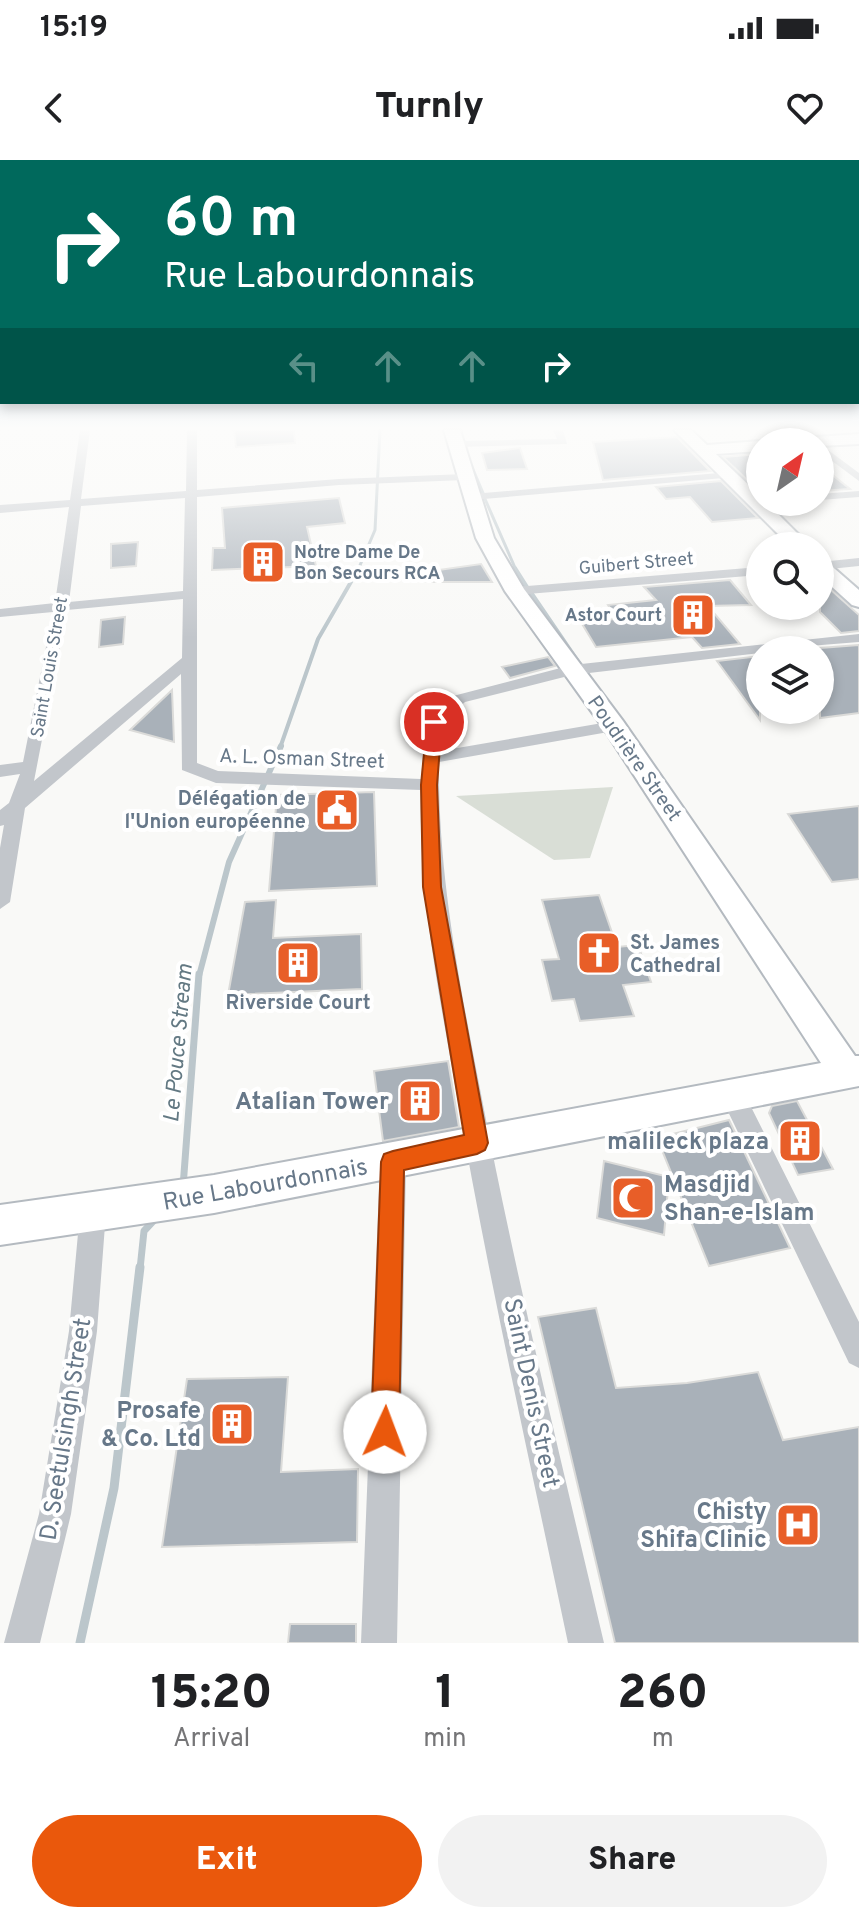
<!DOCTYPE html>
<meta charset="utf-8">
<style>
:root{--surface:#fff;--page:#f2f2f2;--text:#202124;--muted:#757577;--accent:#ea580c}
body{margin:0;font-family:Overpass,sans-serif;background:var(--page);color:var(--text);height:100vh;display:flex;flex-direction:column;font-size:30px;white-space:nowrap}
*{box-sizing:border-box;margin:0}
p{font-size:26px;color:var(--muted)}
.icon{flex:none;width:44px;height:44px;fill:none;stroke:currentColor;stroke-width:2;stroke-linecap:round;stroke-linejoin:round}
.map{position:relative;height:1483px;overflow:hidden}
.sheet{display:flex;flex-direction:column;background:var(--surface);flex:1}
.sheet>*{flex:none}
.guide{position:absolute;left:0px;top:0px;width:860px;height:244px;box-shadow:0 4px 12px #0003;background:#00695c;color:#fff;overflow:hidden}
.needle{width:52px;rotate:34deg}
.fabs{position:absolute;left:746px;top:268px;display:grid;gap:16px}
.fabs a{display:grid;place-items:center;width:88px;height:88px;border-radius:50%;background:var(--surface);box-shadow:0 4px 12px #0003;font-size:40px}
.pin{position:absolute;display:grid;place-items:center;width:68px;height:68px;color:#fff;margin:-34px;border:4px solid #fff;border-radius:50%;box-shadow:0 2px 8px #0007}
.me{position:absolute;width:88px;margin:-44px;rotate:2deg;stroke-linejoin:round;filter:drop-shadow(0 0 6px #0008)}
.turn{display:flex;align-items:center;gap:28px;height:168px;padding:0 32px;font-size:36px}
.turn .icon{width:104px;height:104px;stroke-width:2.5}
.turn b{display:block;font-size:56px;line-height:68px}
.lanes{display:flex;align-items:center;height:76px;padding:0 32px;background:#0003;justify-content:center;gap:40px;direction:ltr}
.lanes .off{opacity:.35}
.eta{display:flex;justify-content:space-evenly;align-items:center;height:136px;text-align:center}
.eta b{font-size:48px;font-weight:800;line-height:56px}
.button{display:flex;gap:16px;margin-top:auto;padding:16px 32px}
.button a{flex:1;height:92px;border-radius:48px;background:var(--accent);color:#fff;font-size:32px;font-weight:800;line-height:92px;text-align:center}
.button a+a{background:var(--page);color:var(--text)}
.status{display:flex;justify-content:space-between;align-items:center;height:56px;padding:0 40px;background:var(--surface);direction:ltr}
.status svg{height:22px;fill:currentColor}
header{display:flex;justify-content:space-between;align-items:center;height:104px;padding:0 32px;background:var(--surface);font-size:36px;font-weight:800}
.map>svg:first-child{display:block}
</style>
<div class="status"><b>15:19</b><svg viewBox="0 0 49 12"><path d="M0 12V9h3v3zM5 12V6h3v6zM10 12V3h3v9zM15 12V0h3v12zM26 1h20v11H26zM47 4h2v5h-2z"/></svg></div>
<header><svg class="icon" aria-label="back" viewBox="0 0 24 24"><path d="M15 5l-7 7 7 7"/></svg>Turnly<svg class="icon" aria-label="heart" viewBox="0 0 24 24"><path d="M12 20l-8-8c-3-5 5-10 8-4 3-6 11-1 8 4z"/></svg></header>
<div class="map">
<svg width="859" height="1483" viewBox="0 0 859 1483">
<rect width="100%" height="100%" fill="#f9f9f7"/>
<path fill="#d9ded6" d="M613,627L590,698L554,700L456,636Z"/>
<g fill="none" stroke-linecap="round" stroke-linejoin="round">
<path stroke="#bbc6cb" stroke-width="3" d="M469,300L483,333
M485,339L516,410
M358,410L375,370L380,270"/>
<path stroke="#bbc6cb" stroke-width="4" d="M515,408L527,427
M532,434L579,503
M280,588L318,479L359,408"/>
<path stroke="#bbc6cb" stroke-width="6" d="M199,816L229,702L281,586"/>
<path stroke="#bbc6cb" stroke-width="7" d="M183,1027L199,814
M140,1109L144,1071L157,1057"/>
<path stroke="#bbc6cb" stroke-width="9" d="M80,1483L114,1328L140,1107"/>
</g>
<path fill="#a9b1b9" stroke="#dbdbd9" stroke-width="2" d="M234,270H294L295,283L236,287Z
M677,277L710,311L603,320L593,282Z
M520,288L527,309L487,310L482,293Z
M760,294V332L723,297Z
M820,305L850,329L820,331Z
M721,321L758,358L712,362L690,337L666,339L656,327Z
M339,338L345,363L307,367L316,406L212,410L213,388H225L222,348Z
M138,382L136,406L111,408V384Z
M481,404L492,422H424V412Z
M730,420L751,445L708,446L740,484L702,488L692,477L596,487L581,462L617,459L608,445L656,440L644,427Z
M820,420L859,455V471L841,473L820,452Z
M125,457L123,484L99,487L101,460Z
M859,485V553L820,558V488Z
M760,496V560L717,501Z
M548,497L555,506L510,518L502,507Z
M172,530L174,582L130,570Z
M374,632L377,726L269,731L277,635Z
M859,646V719L832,722L788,654Z
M599,735L617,787L638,785L651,822L623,825L634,856L580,861L574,839L552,841L542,800L559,799L542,740Z
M276,740L273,778L361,774L362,829L228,835L245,742Z
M448,901L459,967L383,981L374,911Z
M797,941L833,1009L798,1015L769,953L772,946Z
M729,960L790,1088L709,1106L657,978Z
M604,1001L669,1017L664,1075L597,1058Z
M596,1148L616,1228L687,1223L758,1212L783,1280L859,1267V1483H615L538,1157Z
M288,1217L281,1312L358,1309L357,1382L162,1387L187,1219Z
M290,1464H356V1483H288Z"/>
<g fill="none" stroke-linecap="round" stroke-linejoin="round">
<g stroke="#b4bac0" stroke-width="4">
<path id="secondary" d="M444,270H460L494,378L524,429L623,561L855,896H859V926L214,1053L0,1085V1045L214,1015L821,903L604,569L505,431L476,378Z
M674,270H691L707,285L760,281L763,282H760V291L716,294L760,336V342H766L810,386H790Z
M859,274V284L820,286V282H808L816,277Z
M820,400L827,402L859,430V447L852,445L820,416Z"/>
</g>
<path fill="#c2c6cb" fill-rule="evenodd" d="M80,270H90L81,339L186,331L187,270H197V330L339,319L465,314L471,317L465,320L339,325L197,337V603L218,611L421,619L426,562L453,536L572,505L859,474V482L760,490V493L572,515L465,542L442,563L440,591L614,561L622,566L614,571L439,602V605C438,716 460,825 481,934C516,1118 561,1300 604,1483H568C529,1297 487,1112 455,925C438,828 418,729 421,630L216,623L182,610L181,514L25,648L10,742L0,749V688L4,665L0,666V650L9,643L20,614L0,617V605L23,602L53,452L0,457V449L55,443L69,347L0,353V345L70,340ZM185,338L183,431L69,442L81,346ZM183,439L182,498L34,621L67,450Z
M553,270H563L567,284L458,287L453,284L458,281L557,279Z
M794,270H805L819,282H808Z
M820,284L859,313V321L820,292Z
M731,312L737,315L735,317L472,340L466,337L472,334Z
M859,331V337L820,340V334Z
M859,398V406L820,410V402Z
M760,407V415L515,435L508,431L515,427Z
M733,926L742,929L859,1162V1208L849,1203L721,937L724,929Z
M393,990L402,994L406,1002L397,1483H361L380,1002L384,994Z
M93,1039L102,1043L106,1052L97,1171L71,1354L40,1483H4L39,1354L69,1171L80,1052L84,1043Z"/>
<use href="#secondary" fill="#fff" fill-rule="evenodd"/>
</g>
<linearGradient id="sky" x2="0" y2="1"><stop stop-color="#96bbdc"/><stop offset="0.56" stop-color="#fcfcfb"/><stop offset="1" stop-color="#fcfcfb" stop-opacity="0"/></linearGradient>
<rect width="859" height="478" fill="url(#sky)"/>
<path fill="#ea580c" stroke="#983908" stroke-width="2" d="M434,558L442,562L437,625L441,727L488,983L485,990L477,994L404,1010L399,1272L395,1282L385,1287L375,1282L371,1272L381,1002L384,994L393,991L464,975L423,727L421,625L427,562Z"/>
<defs>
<g id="building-square" transform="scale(2.3)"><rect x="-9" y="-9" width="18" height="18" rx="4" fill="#e85e28" stroke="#fff"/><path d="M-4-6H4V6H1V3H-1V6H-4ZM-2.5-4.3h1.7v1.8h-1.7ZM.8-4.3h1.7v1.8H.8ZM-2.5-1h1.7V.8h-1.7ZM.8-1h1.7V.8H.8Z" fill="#fff"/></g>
<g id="civic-square" transform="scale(2.3)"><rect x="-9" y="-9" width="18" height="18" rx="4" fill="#e85e28" stroke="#fff"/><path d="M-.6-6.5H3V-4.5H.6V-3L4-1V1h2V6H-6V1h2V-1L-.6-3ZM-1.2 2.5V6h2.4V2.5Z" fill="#fff"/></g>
<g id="church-square" transform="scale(2.3)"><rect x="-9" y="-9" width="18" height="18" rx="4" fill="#e85e28" stroke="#fff"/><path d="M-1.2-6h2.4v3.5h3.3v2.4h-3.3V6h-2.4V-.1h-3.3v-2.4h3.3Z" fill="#fff"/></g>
<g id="mosque-square" transform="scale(2.3)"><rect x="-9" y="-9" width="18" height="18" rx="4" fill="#e85e28" stroke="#fff"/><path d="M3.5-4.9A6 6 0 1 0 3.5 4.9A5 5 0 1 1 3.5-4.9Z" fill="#fff"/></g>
<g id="hospital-square" transform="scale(2.3)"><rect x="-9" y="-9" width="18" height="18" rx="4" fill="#e85e28" stroke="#fff"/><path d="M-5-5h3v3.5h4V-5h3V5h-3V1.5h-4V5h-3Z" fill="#fff"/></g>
</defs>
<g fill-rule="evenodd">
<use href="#building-square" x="263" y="402"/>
<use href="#building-square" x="693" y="455"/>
<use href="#civic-square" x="337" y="650"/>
<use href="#church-square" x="599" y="793"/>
<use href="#building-square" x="298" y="803"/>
<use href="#building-square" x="420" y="941"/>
<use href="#building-square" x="800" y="981"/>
<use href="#mosque-square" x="633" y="1038"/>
<use href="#building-square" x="232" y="1264"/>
<use href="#hospital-square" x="798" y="1365"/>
</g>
<g text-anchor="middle" stroke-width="8" stroke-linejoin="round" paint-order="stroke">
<g font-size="18" font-weight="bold" fill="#677889" stroke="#fff" text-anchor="start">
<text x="294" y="398">Notre Dame De<tspan x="294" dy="21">Bon Secours RCA</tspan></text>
<text x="662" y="461" text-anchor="end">Astor Court</text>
</g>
<g font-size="18" fill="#677889" stroke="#fff">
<text transform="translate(636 403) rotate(-5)" y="6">Guibert Street</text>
<text transform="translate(49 507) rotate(-80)" y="6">Saint Louis Street</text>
</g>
<g font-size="20" fill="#677889" stroke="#fff">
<text transform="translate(302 598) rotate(2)" y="7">A. L. Osman Street</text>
<text transform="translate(635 598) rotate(55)" y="7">Poudrière Street</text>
</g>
<g font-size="20" font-weight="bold" fill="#677889" stroke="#fff" text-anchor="end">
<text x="306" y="645">Délégation de<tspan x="306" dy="23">l'Union européenne</tspan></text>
<text x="630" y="789" text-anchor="start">St. James<tspan x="630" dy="23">Cathedral</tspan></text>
<text x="298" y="849" text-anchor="middle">Riverside Court</text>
</g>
<g font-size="22" font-style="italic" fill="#637983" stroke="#fff">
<text transform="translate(177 883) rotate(-85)" y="8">Le Pouce Stream</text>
</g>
<g font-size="24" font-weight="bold" fill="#677889" stroke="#fff" text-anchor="end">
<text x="389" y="949">Atalian Tower</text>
<text x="769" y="989">malileck plaza</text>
<text x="664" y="1032" text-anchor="start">Masdjid<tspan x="664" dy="28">Shan-e-Islam</tspan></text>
<text x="201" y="1258">Prosafe<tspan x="201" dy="28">&amp; Co. Ltd</tspan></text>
<text x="767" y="1359">Chisty<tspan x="767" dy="28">Shifa Clinic</tspan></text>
</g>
<g font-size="24" fill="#677889" stroke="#fff">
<text transform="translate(265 1024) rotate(-10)" y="8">Rue Labourdonnais</text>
<text transform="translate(532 1233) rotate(78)" y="8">Saint Denis Street</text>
<text transform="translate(65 1269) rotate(-81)" y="8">D. Seetulsingh Street</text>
</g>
</g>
</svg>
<div class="fabs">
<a><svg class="needle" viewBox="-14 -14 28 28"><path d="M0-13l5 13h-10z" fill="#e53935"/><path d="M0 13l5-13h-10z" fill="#757577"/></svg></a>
<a><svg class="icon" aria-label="search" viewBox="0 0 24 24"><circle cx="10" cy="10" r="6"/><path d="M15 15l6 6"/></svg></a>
<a><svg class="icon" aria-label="layers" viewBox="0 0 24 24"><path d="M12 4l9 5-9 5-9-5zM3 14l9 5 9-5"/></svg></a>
</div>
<div class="pin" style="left:434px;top:562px;background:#d93025"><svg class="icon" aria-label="arrive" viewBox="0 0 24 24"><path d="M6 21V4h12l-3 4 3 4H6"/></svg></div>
<svg class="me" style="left:385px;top:1272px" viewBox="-20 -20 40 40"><circle r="19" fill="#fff"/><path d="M0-13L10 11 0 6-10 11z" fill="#ea580c"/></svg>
<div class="guide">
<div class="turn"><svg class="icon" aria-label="right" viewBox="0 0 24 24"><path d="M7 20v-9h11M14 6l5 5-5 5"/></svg><div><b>60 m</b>Rue Labourdonnais</div></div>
<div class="lanes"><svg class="icon off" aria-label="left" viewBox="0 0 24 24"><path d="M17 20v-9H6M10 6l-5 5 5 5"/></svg><svg class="icon off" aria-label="ahead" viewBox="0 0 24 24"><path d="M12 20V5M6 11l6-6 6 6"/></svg><svg class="icon off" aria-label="ahead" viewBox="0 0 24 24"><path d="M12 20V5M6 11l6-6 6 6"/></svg><svg class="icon" aria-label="right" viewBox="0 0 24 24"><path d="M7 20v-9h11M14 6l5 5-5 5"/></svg></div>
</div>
</div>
<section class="sheet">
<div class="eta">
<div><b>15:20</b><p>Arrival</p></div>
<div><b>1</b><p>min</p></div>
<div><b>260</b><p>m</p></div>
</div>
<div class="button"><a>Exit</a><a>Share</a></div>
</section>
